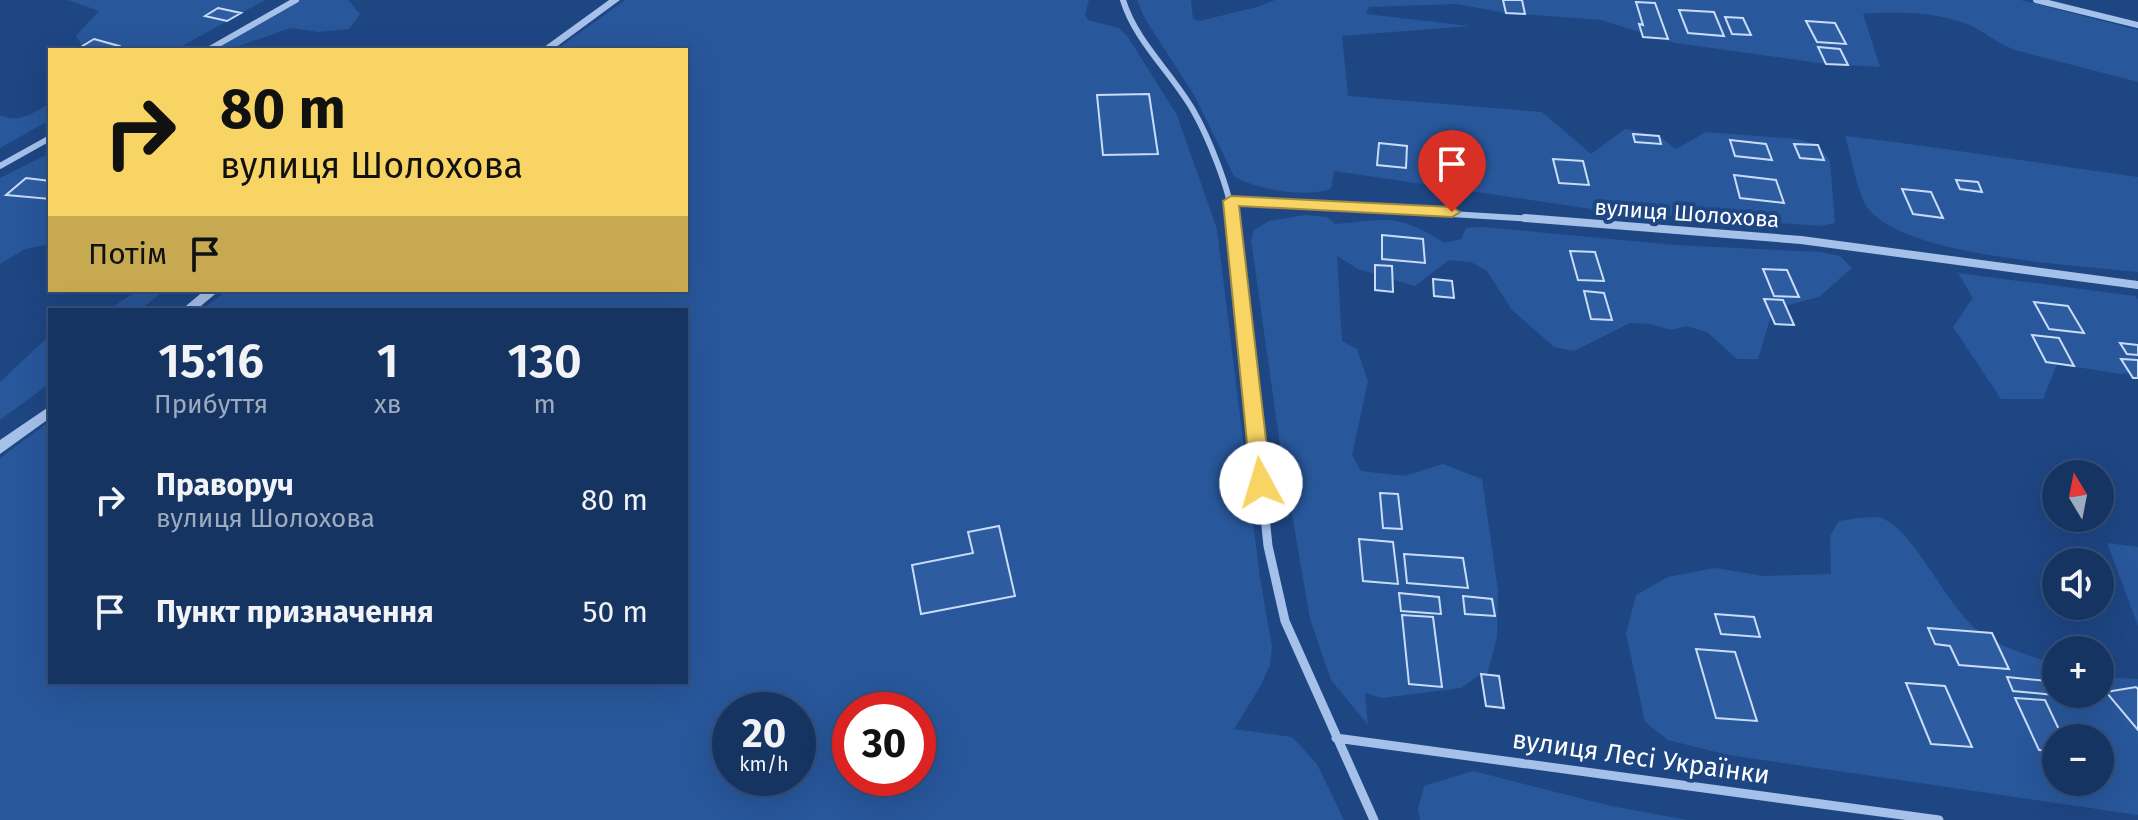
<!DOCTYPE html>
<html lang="uk">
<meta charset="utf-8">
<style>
:root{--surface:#163462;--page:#1f3c68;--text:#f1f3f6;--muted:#9eaabe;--line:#354f77}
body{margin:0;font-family:"Fira Sans",sans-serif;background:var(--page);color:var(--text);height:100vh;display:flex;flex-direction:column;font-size:30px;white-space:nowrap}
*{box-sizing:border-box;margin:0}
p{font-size:26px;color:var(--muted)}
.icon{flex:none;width:44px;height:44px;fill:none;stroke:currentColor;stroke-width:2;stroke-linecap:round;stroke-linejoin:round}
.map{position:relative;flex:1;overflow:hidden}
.sheet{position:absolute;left:48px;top:308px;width:640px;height:376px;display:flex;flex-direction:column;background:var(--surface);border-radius:0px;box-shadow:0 8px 32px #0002,0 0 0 2px var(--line)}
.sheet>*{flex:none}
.banner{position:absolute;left:48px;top:48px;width:640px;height:244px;border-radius:0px;box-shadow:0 8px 32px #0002,0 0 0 2px var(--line);background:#f8d464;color:#111;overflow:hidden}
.needle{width:52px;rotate:350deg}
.buttons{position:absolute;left:2042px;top:460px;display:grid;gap:16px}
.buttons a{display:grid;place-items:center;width:72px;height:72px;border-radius:50%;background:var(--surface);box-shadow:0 8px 32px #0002,0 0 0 2px var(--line);font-size:40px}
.speed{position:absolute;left:712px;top:692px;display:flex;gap:16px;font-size:40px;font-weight:700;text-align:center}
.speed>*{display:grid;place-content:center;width:104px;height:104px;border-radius:50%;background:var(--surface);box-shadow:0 8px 32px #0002,0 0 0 2px var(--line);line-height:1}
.speed small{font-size:20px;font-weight:400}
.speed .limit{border:12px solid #d22;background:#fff;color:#111}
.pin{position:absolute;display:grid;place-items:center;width:68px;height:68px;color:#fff;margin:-82px -34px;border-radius:50% 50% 50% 0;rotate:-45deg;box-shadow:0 0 8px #0007}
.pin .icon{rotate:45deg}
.me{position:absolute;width:88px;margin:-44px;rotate:354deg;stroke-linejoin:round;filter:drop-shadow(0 0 6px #0008)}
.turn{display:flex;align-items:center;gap:28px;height:168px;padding:0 40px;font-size:36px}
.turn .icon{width:104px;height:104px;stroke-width:2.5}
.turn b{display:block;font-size:56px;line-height:68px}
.then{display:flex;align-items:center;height:76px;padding:0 40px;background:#0003;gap:16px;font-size:30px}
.eta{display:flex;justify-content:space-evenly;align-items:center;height:136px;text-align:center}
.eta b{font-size:48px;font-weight:600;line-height:56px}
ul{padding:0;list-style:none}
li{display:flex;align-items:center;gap:24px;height:112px;padding:0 40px}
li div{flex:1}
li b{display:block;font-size:30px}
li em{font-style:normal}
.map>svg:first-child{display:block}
</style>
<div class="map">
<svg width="2138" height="820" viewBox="0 0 2138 820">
<rect width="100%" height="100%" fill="#1e4683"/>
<path fill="#28579b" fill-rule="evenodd" d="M68,0H265L175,50H85L76,36L99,11Z
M297,0H348L360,14L349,29L319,32L290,28L228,50H212Z
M625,0H1089L1085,15L1088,20L1119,28L1128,37L1177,115L1217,229L1260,578L1272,647L1270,665L1261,685L1234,729L1292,737L1317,764L1344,820H0V458L50,421V682H686V310H201L228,290H686V50H556ZM730,710H798V778H730ZM850,710H918V778H850Z
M1137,0H1191L1193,18L1199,21L1257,7L1275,0H2021L2138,30V82L2015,50C1996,43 1982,29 1964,23C1932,12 1896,11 1863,14L1880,67L1826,64L1675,43L1601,20L1506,13L1456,4L1369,7L1366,14L1470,26L1342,36L1348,96L1542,112L1591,154L1625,129L1659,136L1676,149L1706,132L1797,139L1818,145L1830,161L1835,223L1821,226L1605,211L1334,171L1331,188C1311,199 1253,189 1234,176L1194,95L1145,19Z
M50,103V120L0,148V115C18,124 34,113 50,103Z
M1845,136C1943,147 2040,164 2138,177V272C2077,265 1902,257 1867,207C1857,192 1851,154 1845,136Z
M50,153V244L25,249L0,264V178Z
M1305,215L1327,217L1335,224C1390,219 1396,213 1445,243L1461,239L1466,228L1484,227L1675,245L1820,252L1840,256L1852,268L1819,297L1773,309L1758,359H1737L1707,332L1686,326L1671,330L1650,324L1630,323L1574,351L1554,347L1512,310L1487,271L1471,262L1449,260L1415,286L1358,269L1337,256L1342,341L1357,349L1368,381L1352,455L1361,471L1404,476L1443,464L1482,479L1498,590L1497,637L1487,675L1481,674L1461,688L1382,698L1365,693L1368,725L1331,680L1310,619L1280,445L1251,240L1254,230L1269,221Z
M1958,273L2135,296L2138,299V372L2121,374L2057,364L2043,399H2001L1953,327L1973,298Z
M139,290H165L140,310H107Z
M50,335V383L0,420V382Z
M1859,518C1866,518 1878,516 1884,519C1915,533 1946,604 1976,629C1998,648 2029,655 2056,664V694H2100V677L2138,679V815L1728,755L1668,740L1645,722L1626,633L1636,595L1668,577L1715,568L1763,576L1831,574L1830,536L1839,521ZM2056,738H2100V782H2056Z
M2107,543L2138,547V626Z
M1473,771L1611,806L1687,820H1420L1418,809L1424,786Z"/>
<path fill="#2e5ca1" stroke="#c9dcf7" stroke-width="2" d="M1503,0H1522L1525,14L1506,13Z
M1636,2L1655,3L1668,39L1643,37L1639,24L1643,25Z
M218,8L241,13L227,21L205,16Z
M1679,10L1714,12L1724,36L1688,33Z
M1725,17L1743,18L1751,35L1732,34Z
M1806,21L1835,23L1846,44L1817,42Z
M94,39L119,46L113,50H76Z
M1818,47L1840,49L1848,65L1826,64Z
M1149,94L1158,154L1103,155L1097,95Z
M1633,134L1659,136L1661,144L1635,142Z
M1730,140L1766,144L1772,160L1735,156Z
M1437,141L1461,144L1460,152L1437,149Z
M1379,143L1407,146L1406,168L1377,165Z
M1794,144L1818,145L1824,160L1800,158Z
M1553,159L1583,161L1589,185L1559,183Z
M1734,175L1776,180L1784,203L1740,198Z
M26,178L50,181V199L6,195Z
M1956,180L1978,182L1982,192L1960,189Z
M1902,189L1931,192L1943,218L1913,214Z
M1382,235L1423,239L1425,263L1382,259Z
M1570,251L1595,252L1604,281L1578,280Z
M1375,265L1392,266L1393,292L1375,290Z
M1763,269L1787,270L1799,297L1774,296Z
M1433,279L1452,281L1454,298L1434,296Z
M1584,291L1604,293L1612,320L1591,319Z
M1764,299L1783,300L1794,325L1775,324Z
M2034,302L2068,306L2084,333L2049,329Z
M2032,335L2059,338L2074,366L2046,362Z
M2120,343L2138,345V355L2127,354Z
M2121,359L2138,360V378H2133Z
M1380,493L1398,494L1402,529L1383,528Z
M999,526L1015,596L921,614L912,565L973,553L968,532Z
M1359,539L1393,542L1398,584L1363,581Z
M1404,554L1463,558L1468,588L1407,583Z
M1399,593L1439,597L1441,614L1401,611Z
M1463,596L1492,599L1495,616L1465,614Z
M1715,614L1754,617L1760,637L1721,634Z
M1402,615L1433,617L1442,687L1409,684Z
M1928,628L1992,633L2009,669L1959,665L1950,646L1935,644Z
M1696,649L1735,652L1757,721L1716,718Z
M1481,674L1499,676L1504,708L1486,706Z
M2007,677L2048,681L2055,695L2013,691Z
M1906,683L1945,686L1972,747L1931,744Z
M2136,687L2138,689V730L2106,692Z
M2015,698L2045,700L2063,738H2056V751L2039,750Z"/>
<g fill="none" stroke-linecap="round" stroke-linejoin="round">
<path stroke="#a5c1e9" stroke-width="6" d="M1123,0C1136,42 1171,72 1193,110C1208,136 1230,190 1233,220
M2036,0L2138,25
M208,50L296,0
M0,166L50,138
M1231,201L1550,220"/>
<path stroke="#a5c1e9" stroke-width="8" d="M1233,218L1262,489
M1525,218L1801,240L2138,285"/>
<path stroke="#a5c1e9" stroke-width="9" d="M1262,487L1268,546L1285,621L1374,820
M1336,738L1939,820"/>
<path fill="#a5c1e9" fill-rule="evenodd" d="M609,0H620L552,50H540Z
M205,290H220L196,310H181Z
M50,406V418L0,454V440Z"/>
</g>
<path fill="#f8d464" stroke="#a18a41" stroke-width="2" d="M1231,196L1452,207L1460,212L1452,217L1239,206L1271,483L1268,489H1254L1251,483L1223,201Z"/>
<g text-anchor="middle" stroke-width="8" stroke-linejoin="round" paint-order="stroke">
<g font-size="22" fill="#fff" stroke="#1e4683">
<text transform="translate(1687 213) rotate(4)" y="8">вулиця Шолохова</text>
</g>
<g font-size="26" fill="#fff" stroke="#1e4683">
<text transform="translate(1641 757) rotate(8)" y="9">вулиця Лесі Українки</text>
</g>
</g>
</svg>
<div class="buttons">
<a><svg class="needle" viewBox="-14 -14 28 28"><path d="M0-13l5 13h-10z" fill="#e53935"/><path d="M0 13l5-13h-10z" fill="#9eaabe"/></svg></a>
<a><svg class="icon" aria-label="sound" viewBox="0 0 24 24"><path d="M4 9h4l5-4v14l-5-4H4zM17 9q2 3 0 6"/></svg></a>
<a>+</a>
<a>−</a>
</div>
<div class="speed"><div>20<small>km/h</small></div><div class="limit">30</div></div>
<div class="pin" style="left:1452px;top:212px;background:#d93025"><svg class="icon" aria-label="arrive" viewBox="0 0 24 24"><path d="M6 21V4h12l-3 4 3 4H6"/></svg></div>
<svg class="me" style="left:1261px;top:483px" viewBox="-20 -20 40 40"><circle r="19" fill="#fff"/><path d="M0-13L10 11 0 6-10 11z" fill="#f8d464"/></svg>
<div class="banner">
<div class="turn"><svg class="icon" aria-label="right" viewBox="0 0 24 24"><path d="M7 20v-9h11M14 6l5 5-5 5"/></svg><div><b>80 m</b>вулиця Шолохова</div></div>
<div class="then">Потім<svg class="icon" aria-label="arrive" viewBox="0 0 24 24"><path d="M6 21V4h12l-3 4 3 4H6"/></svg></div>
</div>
<section class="sheet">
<div class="eta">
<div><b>15:16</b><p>Прибуття</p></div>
<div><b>1</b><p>хв</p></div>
<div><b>130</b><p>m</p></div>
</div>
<ul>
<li><svg class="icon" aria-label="right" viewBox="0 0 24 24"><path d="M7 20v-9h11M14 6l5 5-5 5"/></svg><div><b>Праворуч</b><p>вулиця Шолохова</p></div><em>80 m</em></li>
<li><svg class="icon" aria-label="arrive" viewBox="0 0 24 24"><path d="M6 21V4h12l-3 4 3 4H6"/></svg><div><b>Пункт призначення</b></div><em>50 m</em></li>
</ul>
</section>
</div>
